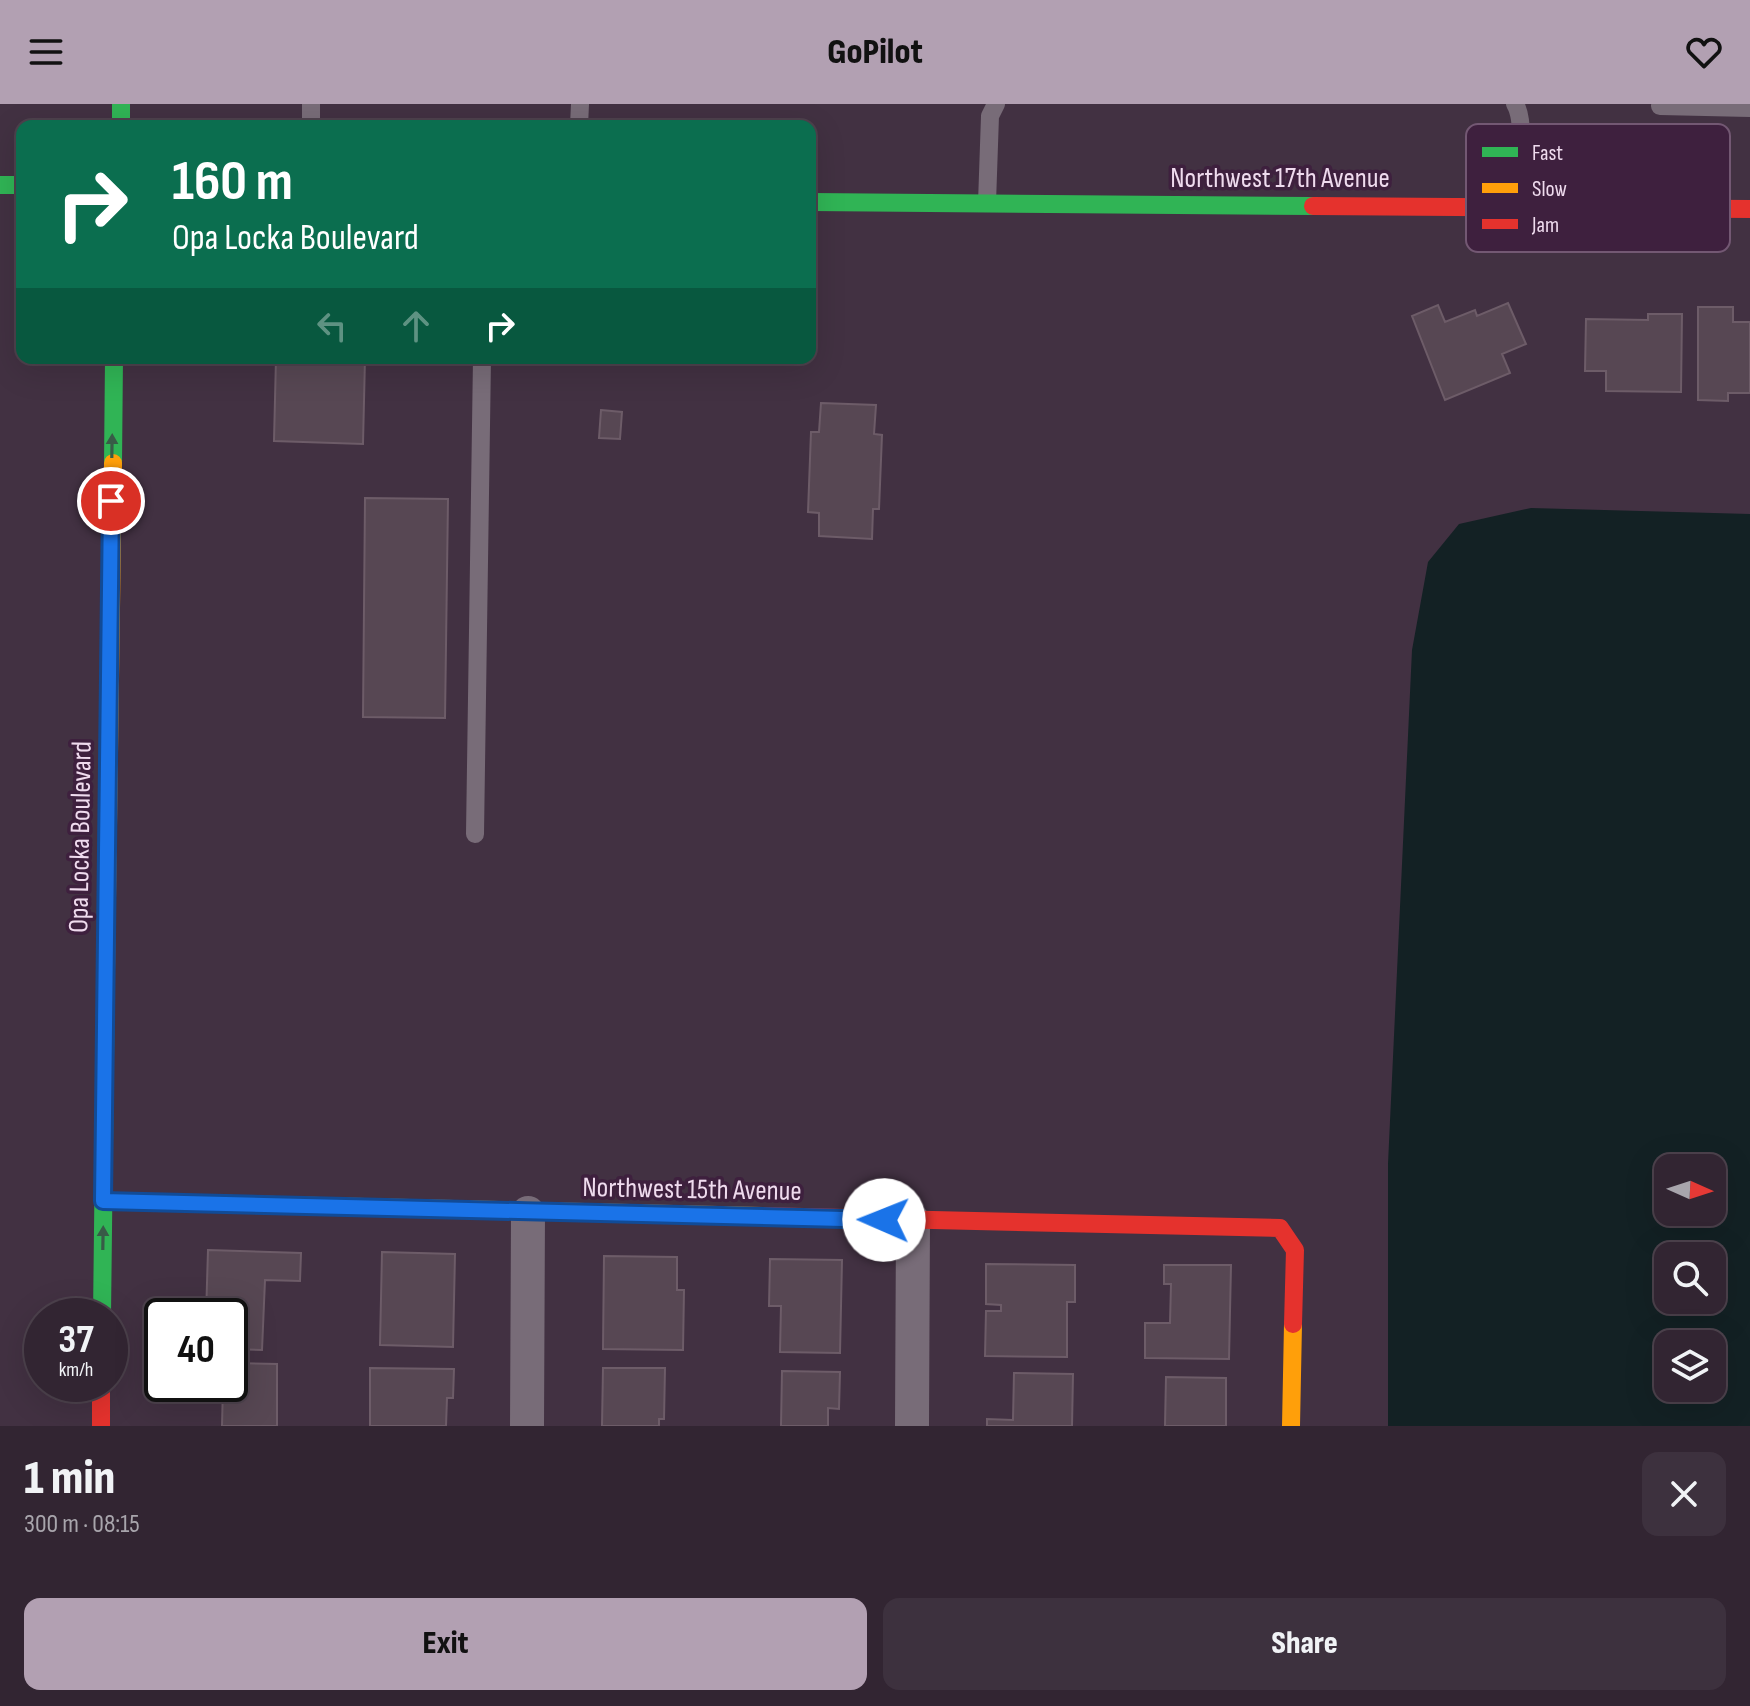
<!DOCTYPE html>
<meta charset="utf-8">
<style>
:root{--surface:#322532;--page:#3d313e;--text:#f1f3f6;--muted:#a8a5ac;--line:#4d424d;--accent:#b2a0b2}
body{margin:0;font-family:"Sofia Sans Condensed",sans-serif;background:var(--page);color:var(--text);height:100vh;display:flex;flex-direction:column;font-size:30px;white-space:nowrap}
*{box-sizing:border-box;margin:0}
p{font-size:26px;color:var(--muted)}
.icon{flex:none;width:44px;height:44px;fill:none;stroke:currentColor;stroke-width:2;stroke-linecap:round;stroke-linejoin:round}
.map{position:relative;height:1322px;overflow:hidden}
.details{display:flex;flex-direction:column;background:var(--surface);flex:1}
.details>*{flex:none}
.banner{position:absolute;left:16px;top:16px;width:800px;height:244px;border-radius:16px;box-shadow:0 8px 32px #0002,0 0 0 2px var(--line);background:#0b6e4f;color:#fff;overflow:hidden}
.needle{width:52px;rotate:93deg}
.tools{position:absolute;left:1654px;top:1050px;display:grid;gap:16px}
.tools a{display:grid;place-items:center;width:72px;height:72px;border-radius:16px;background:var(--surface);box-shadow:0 8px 32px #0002,0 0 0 2px var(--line);font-size:40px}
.speed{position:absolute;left:24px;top:1194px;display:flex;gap:16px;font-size:40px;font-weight:700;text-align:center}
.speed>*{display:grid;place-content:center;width:104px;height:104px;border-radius:50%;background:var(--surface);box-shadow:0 8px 32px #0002,0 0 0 2px var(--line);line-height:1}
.speed small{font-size:20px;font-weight:400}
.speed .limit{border:4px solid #111;border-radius:12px;background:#fff;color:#111}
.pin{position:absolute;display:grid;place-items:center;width:68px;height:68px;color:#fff;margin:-34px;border:4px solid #fff;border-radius:50%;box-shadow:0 2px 8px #0007}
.me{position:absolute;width:88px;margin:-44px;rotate:271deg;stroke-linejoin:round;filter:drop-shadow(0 0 6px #0008)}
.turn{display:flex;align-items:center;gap:28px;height:168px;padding:0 24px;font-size:36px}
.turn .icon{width:104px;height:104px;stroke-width:2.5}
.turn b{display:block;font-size:56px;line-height:68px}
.lanes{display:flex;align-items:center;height:76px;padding:0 24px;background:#0003;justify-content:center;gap:40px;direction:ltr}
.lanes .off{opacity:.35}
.round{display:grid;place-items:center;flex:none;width:84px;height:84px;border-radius:16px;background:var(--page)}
.headline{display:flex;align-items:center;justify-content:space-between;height:136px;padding:0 24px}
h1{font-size:48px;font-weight:800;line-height:60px}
.cta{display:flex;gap:16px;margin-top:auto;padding:16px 24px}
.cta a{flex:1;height:92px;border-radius:16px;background:var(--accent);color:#111;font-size:32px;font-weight:800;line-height:92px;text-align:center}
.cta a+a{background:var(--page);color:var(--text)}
header{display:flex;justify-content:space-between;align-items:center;height:104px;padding:0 24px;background:var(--accent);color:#111;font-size:36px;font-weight:800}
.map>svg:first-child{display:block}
</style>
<header><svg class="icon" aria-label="menu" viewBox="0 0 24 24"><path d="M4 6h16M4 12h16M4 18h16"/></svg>GoPilot<svg class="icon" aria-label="heart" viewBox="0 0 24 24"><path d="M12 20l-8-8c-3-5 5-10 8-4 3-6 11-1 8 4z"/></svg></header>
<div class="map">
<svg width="1750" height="1322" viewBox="0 0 1750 1322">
<rect width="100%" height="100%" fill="#423142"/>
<path fill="#132124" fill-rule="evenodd" d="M1531,404L1750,410V1322H1388V1060L1412,546L1428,458L1459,420ZM1668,1064H1712V1108H1668ZM1668,1152H1712V1196H1668ZM1668,1240H1712V1284H1668Z"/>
<path fill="#574753" stroke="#6d5c68" stroke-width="2" d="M1508,199L1526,240L1502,250L1510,269L1445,296L1412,212L1438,201L1445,218L1475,206L1477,212Z
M1698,203H1733V218H1750V289H1728V297L1698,296Z
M1648,210H1682L1681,288L1606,287V267H1585L1586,215L1648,216Z
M276,254H365L363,340L274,337Z
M821,299L876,301L874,330L882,331L879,405H873L872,435L819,432V409L808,408L811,328H819Z
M601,306L622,308L620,335L599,334Z
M365,394L448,395L445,614L363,613Z
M208,1146L301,1149L300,1177L265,1176L262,1246L230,1245V1212H206Z
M382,1148L455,1150L453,1243L380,1241Z
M604,1152L677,1153V1186H684L683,1246L603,1245Z
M770,1155L842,1156L840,1249L780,1248L781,1202H769Z
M986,1160L1075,1161V1198H1067V1253L985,1252L986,1207H1001V1201L986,1200Z
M1164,1161H1231L1229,1255L1145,1254V1219H1170L1171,1180H1164Z
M230,1259L277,1260V1322H222L223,1280H230Z
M370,1264L454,1265L453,1294H447L446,1322H370Z
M603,1264H665L664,1315H659V1322H602Z
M782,1267L840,1268L839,1305L828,1304V1322H781Z
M1014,1269L1073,1270L1072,1322H987V1315L1013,1316Z
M1166,1273L1226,1274V1322H1165Z"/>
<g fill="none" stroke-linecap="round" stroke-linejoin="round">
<path stroke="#786c78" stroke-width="18" d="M1515,0C1527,19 1518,77 1517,101
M1660,2L1750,4
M311,22V0
M579,22L580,0
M987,99L990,12L996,0
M475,730L482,254"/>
<path stroke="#786c78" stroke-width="34" d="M527,1322L528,1109
M912,1322L913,1117"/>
<path stroke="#30b455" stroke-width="18" d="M121,0V22
M0,81H22
M810,98L1313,102
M113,359L114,254
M102,1212L106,867"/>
<path stroke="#ff9f0a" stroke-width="18" d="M106,867L113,359
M103,1097L762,1112
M1291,1322L1293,1220"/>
<path stroke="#e5322d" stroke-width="18" d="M1313,102L1750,105
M762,1112L1280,1124L1295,1146L1293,1220
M101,1280V1322"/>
</g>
<defs><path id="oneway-solid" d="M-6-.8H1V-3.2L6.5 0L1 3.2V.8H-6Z" transform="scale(2)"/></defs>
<g fill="#385b47">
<use href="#oneway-solid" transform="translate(112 342) rotate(-89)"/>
<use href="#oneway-solid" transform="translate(103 1134) rotate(-89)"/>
</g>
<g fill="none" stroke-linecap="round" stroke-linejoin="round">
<g stroke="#114b97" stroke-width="20">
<path id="route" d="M111,397L103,1097L884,1116"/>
</g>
<use href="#route" stroke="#1a73e8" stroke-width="14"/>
</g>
<g text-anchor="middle" stroke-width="7" stroke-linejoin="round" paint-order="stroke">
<g font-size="28" fill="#efdbee" stroke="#3e203e">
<text x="1280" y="83">Northwest 17th Avenue</text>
<text transform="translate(79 733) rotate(-89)" y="10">Opa Locka Boulevard</text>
<text transform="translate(692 1084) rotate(1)" y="10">Northwest 15th Avenue</text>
</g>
</g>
<rect x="1466" y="20" width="264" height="128" rx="12" fill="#3e203e" stroke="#735873" stroke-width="2"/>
<rect x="1482" y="43" width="36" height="10" fill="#30b455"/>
<rect x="1482" y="79" width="36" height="10" fill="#ff9f0a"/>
<rect x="1482" y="115" width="36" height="10" fill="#e5322d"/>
<g font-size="22" fill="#efdbee">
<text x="1532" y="56">Fast</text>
<text x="1532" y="92">Slow</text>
<text x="1532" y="128">Jam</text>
</g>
</svg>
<div class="tools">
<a><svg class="needle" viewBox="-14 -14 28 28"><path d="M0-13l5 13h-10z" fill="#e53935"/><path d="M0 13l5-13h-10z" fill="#a8a5ac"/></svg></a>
<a><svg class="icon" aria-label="search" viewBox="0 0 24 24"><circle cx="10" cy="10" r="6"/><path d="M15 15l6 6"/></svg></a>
<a><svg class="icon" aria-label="layers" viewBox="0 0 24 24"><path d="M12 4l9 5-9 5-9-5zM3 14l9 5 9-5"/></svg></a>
</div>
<div class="speed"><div>37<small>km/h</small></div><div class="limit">40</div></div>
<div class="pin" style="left:111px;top:397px;background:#d93025"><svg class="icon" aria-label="arrive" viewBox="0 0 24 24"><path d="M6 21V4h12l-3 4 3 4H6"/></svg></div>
<svg class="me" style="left:884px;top:1116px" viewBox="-20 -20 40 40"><circle r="19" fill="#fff"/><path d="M0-13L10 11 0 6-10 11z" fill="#1a73e8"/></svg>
<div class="banner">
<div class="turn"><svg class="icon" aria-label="right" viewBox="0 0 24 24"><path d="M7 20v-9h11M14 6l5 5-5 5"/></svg><div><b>160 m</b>Opa Locka Boulevard</div></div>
<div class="lanes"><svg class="icon off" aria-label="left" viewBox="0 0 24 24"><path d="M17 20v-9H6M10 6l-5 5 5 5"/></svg><svg class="icon off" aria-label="ahead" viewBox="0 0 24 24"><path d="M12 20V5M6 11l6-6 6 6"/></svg><svg class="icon" aria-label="right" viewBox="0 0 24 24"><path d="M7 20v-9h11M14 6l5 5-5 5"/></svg></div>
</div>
</div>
<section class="details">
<div class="headline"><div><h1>1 min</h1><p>300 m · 08:15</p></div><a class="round"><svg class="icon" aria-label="close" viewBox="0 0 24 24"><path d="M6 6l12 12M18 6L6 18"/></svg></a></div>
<div class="cta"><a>Exit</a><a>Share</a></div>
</section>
